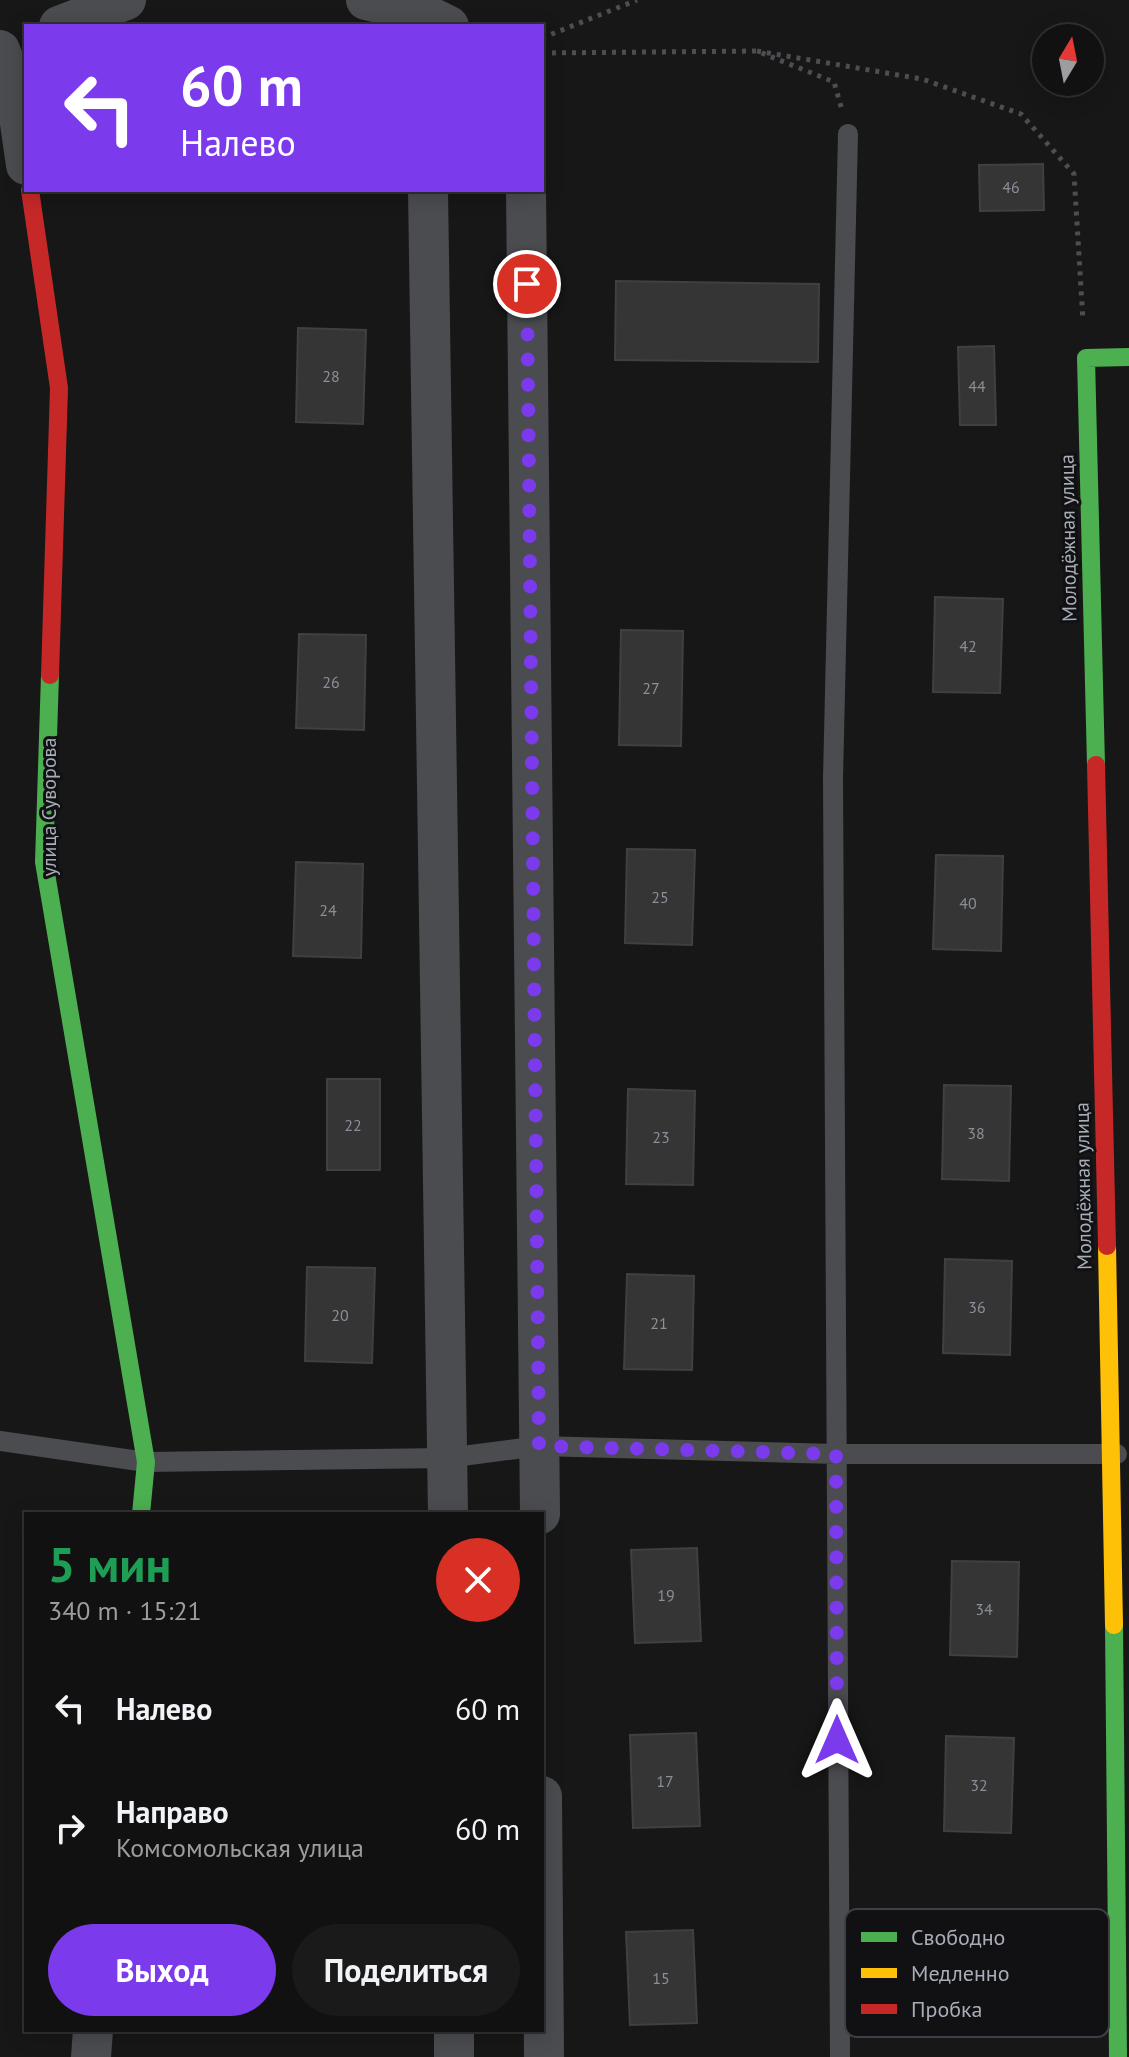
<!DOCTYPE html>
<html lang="ru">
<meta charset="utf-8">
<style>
:root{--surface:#111;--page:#1a1a1a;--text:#f1f3f6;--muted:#9c9d9f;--line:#303131;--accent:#7c3aed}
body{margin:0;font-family:"PT Sans",sans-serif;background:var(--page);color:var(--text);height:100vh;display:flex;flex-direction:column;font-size:30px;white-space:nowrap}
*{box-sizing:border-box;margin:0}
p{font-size:26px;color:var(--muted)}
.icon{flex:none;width:44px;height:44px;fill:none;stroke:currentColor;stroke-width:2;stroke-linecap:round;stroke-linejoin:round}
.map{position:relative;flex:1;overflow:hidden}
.panel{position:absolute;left:24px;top:1512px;width:520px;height:520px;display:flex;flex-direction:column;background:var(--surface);border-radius:0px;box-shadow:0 4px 20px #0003,0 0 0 2px var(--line)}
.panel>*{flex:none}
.hud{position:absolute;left:24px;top:24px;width:520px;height:168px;border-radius:0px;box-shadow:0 4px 20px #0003,0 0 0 2px var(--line);background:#7c3aed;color:#fff;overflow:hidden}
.needle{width:52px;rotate:10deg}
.controls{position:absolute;left:1032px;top:24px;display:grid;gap:16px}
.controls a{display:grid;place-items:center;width:72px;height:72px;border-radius:50%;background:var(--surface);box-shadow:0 4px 20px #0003,0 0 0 2px var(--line);font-size:40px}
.pin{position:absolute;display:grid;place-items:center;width:68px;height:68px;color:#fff;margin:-34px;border:4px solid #fff;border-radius:50%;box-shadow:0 2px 8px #0007}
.me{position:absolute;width:88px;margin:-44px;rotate:0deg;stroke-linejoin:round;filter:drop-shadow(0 0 6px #0008)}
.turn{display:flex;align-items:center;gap:28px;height:168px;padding:0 24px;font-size:36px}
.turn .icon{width:104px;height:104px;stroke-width:2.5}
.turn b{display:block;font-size:56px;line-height:68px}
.round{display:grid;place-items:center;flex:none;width:84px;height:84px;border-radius:42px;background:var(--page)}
.head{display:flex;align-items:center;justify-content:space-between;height:136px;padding:0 24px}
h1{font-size:48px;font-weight:600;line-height:60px;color:#1e9e55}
.primary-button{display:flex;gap:16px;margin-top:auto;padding:16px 24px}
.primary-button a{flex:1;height:92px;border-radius:48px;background:var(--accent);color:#fff;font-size:32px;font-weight:600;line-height:92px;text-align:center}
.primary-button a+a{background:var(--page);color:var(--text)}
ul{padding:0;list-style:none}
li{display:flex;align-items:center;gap:24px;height:120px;padding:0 24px}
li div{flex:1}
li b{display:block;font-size:30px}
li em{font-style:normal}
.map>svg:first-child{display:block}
</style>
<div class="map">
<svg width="1129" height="2057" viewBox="0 0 1129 2057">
<rect width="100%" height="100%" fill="#171717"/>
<path fill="#353536" stroke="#3f4043" stroke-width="2" d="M1043,164L1044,210L980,211L979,165Z
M616,281L819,284L818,362L615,360Z
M298,328L366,330L363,424L296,422Z
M994,346L996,425H960L958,347Z
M935,597L1003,599L1000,693L933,692Z
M621,630L683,631L681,746L619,745Z
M299,634L366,635L364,730L296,728Z
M627,849L695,850L692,945L625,943Z
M936,855L1003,856L1001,951L933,949Z
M296,862L363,864L361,958L293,956Z
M327,1079H380V1170H327Z
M944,1085L1011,1086L1009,1181L942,1179Z
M628,1089L695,1091L693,1185L626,1184Z
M945,1259L1012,1261L1010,1355L943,1353Z
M307,1267L375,1268L372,1363L305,1361Z
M627,1274L694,1276L692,1370L624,1369Z
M697,1548L701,1641L635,1643L631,1550Z
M952,1561L1019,1562L1017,1657L950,1655Z
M696,1733L700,1826L633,1828L630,1735Z
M946,1736L1014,1738L1011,1833L944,1831Z
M693,1930L697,2023L630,2025L626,1932Z"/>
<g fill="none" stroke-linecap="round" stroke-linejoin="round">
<path stroke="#4d4e52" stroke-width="5" stroke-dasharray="4 6" stroke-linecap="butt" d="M542,38L637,0
M757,51L922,79L1021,114L1074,174L1083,321
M542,53L757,51L834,82L842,110"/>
<path stroke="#4b4c50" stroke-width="20" d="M0,1441L146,1462L447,1458L539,1446L836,1454H1117
M840,2057L833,778L848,134"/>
<path stroke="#4b4c50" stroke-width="40" d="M366,0L425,14L449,26
M59,26L126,0
M0,50L15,88L26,165
M428,190L448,1514
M526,190L540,1514
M542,1796L544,2057
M454,2030V2057
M91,2057L93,2030"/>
<path stroke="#4caf50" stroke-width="18" d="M50,675L44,862L146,1462L141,1514
M1096,765L1086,358L1129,357
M1114,1625L1118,2057"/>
<path stroke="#ffc107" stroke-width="18" d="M1107,1246L1114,1625"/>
<path stroke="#c62828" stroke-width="18" d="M30,190L59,388L50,675
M1096,765L1107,1246"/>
</g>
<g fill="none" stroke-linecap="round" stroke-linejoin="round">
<path stroke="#7c3aed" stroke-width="14" stroke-dasharray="0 25.2" d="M527,284L539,1446L836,1454L837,1740"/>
</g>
<g text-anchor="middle" stroke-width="6" stroke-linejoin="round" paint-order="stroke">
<g font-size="16" fill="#8b8f98">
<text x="1011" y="193">46</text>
<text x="331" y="382">28</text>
<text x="977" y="392">44</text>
<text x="968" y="652">42</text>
<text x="331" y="688">26</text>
<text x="651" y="694">27</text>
<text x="660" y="903">25</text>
<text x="968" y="909">40</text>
<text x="328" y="916">24</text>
<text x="353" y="1131">22</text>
<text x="976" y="1139">38</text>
<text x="661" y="1143">23</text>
<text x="977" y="1313">36</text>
<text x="340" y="1321">20</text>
<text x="659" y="1329">21</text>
<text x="666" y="1601">19</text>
<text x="984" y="1615">34</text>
<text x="665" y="1787">17</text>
<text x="979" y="1791">32</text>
<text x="661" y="1984">15</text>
</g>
<g font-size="20" fill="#a8adb8" stroke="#111113">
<text transform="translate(1068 538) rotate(-91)" y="7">Молодёжная улица</text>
<text transform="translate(49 807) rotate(-90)" y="7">улица Суворова</text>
<text transform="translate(1083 1186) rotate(-91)" y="7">Молодёжная улица</text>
</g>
</g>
<rect x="845" y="1909" width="264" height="128" rx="12" fill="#111113" stroke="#3e4045" stroke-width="2"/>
<rect x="861" y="1932" width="36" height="10" fill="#4caf50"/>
<rect x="861" y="1968" width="36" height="10" fill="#ffc107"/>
<rect x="861" y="2004" width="36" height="10" fill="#c62828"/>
<g font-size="22" fill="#a8adb8">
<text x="911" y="1945">Свободно</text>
<text x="911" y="1981">Медленно</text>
<text x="911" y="2017">Пробка</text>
</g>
</svg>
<div class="controls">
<a><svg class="needle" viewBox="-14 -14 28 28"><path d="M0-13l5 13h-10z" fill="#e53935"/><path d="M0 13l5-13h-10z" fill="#9c9d9f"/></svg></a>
</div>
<div class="pin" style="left:527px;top:284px;background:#d93025"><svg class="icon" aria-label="arrive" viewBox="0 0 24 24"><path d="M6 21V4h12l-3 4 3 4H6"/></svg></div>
<svg class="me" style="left:837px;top:1740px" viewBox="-20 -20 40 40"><path d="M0-17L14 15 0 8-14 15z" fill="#7c3aed" stroke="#fff" stroke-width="4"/></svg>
<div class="hud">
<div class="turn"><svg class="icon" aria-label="left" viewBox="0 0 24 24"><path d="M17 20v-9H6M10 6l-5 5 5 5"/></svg><div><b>60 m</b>Налево</div></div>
</div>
<section class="panel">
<div class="head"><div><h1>5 мин</h1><p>340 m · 15:21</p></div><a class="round" style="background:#d93025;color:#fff"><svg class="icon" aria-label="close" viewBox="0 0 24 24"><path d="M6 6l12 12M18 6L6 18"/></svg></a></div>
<ul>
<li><svg class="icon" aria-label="left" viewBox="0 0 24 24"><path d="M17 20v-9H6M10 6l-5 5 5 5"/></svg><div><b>Налево</b></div><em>60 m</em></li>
<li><svg class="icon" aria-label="right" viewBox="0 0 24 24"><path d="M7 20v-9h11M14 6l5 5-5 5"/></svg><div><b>Направо</b><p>Комсомольская улица</p></div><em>60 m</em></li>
</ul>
<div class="primary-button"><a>Выход</a><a>Поделиться</a></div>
</section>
</div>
